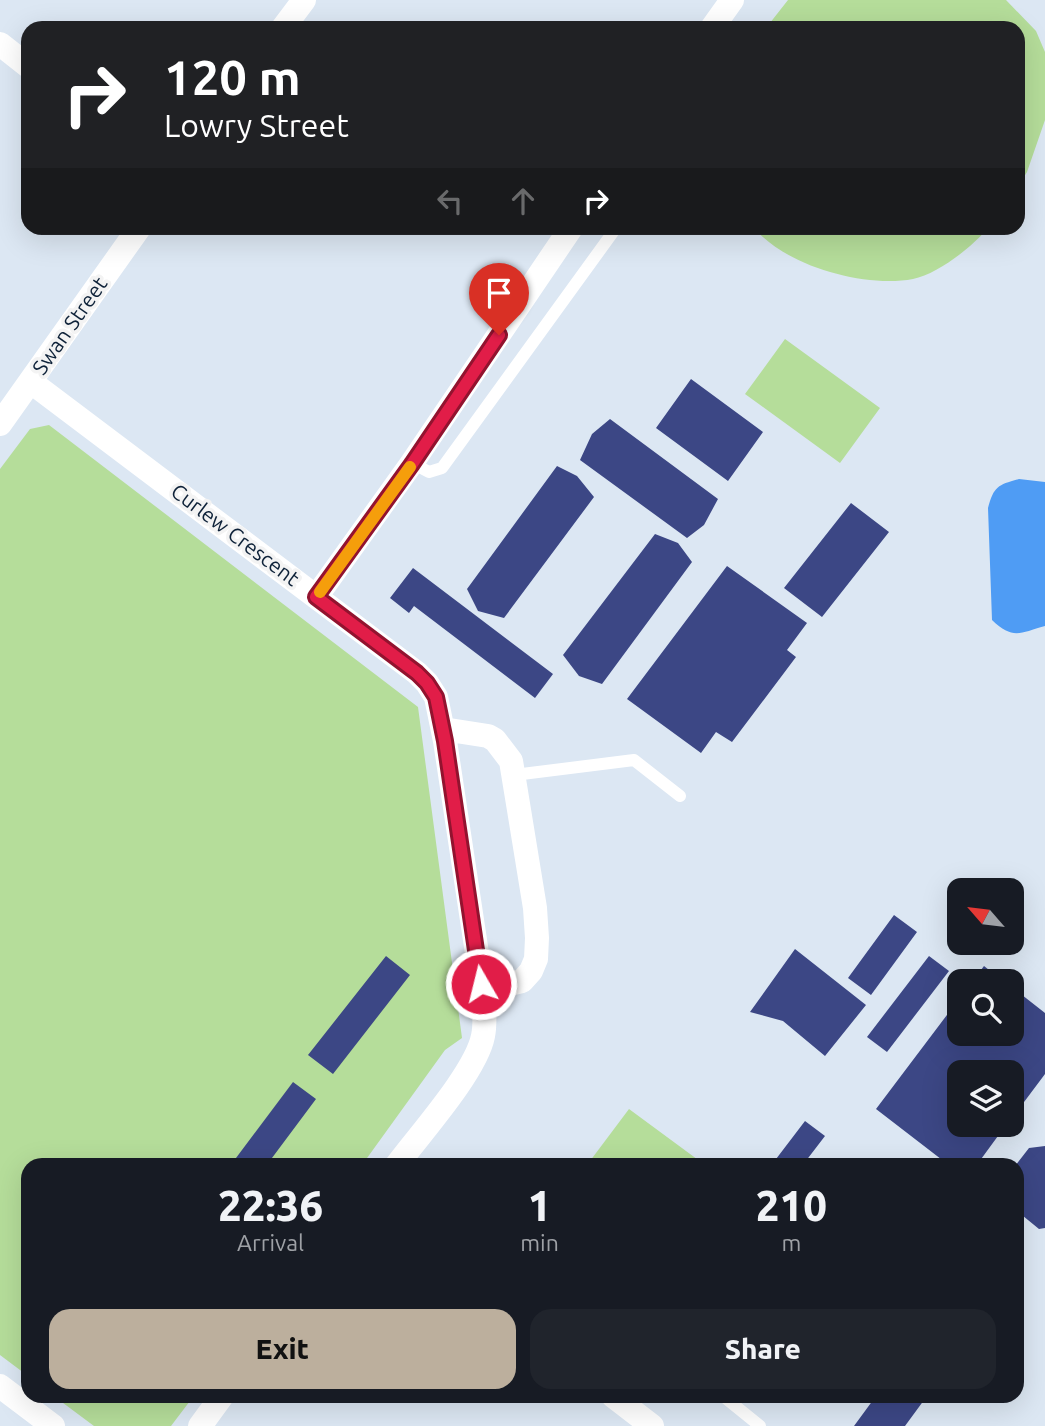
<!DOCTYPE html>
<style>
:root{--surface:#171b24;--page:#20242c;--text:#f1f3f6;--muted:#9ea1a6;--accent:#bcaf9d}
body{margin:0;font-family:Ubuntu,sans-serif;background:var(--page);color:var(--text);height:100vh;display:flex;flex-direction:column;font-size:26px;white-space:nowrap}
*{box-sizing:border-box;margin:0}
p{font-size:23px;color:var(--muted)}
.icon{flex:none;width:38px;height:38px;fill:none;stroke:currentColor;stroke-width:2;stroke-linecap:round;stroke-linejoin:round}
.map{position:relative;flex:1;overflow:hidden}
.details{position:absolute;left:21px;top:1158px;width:1003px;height:245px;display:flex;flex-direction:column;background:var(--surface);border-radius:21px;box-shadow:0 7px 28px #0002}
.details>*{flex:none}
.top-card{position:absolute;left:21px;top:21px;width:1004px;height:214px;border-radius:21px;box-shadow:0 7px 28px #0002;background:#202124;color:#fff;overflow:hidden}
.needle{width:46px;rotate:298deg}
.buttons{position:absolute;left:947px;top:878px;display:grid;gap:14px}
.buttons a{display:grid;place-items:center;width:77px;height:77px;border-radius:14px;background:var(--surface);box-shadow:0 7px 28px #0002;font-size:35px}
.pin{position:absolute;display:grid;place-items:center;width:60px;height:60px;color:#fff;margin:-72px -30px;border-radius:50% 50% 50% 0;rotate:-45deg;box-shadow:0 0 7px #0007}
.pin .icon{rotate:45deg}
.me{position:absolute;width:77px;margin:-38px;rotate:352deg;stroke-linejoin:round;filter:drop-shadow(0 0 5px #0008)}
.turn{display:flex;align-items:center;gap:24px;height:147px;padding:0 28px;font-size:32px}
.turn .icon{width:91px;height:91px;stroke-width:2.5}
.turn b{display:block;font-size:49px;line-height:60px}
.lanes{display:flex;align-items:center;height:66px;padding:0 28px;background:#0003;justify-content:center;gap:35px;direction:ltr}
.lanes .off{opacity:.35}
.eta{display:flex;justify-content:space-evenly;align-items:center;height:119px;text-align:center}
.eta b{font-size:42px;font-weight:800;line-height:49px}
.action{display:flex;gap:14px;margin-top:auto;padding:14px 28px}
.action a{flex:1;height:80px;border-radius:21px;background:var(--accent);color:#111;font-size:28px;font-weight:800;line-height:80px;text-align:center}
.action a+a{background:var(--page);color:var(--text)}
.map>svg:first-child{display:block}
</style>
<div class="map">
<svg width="1045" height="1426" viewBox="0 0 1045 1426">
<rect width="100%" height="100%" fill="#dce7f3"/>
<path fill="#b5dd9a" d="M788,0H1006L1036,31L1045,52V120L1027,172L1019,185L1018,28H766Z
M754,228H988C972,247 938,274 913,279C864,288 786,266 754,228Z
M785,339L880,408L840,463L745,394Z
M49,425L418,707L462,1038L445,1050L362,1165L28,1166V1376L0,1355V469L30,429Z
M629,1109L705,1165H587Z
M55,1397H193L171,1426H94Z"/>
<path fill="#4f9cf4" d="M1019,479L1045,482V626C1020,633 1013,640 992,620L988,508C994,486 998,485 1019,479Z"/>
<path fill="#3c4785" d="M691,379L763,432L728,481L656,428Z
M610,419L718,499L704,525L687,538L580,460L592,434Z
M557,466L577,476L594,497L504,618L478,611L467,589Z
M851,503L889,532L822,617L784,588Z
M655,534L678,543L692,562L602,684L579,676L563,655Z
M727,566L807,623L787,650L796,657L732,742L716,732L701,753L627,699Z
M413,568L553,674L535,698L414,606L409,613L390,598Z
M894,915L917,932L871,995L848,978Z
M795,949L866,1005L825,1056L783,1021L750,1012Z
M386,956L410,975L333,1074L308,1055Z
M929,956L949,971L887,1052L867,1037Z
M984,966L1004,982H972Z
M1012,987L1045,1013V1074L1012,1118V1073H959V1125H1006L976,1166H950L876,1109L959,999V1034H1012Z
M293,1082L316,1099L266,1166H230Z
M805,1121L825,1136L802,1166H777L773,1163Z
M1045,1146V1228L1039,1229L1017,1211L1015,1166L1029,1148Z
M876,1396H927L905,1426H854Z"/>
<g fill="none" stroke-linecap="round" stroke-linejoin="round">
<path stroke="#fff" stroke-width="12" d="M412,463L429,472L442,468L616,228
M514,775L634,760L680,796
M723,1396L760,1426"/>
<path stroke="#fff" stroke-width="24" d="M283,28L304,0
M712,28L732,0
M0,44L28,66
M31,382L417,673L427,683L436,697L445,741L483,993C484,1007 486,1022 483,1036C476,1072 419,1135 396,1166
M0,424L139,228
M316,597L412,463L571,228
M443,729L488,736L495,740L511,761L535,908L537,938L536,959L531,971L522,981L501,986L481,984
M0,1386L53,1426
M613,1396L652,1426
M200,1426L222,1396"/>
</g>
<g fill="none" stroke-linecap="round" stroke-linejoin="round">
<g stroke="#92132f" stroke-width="18">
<path id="route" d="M481,984L445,741L436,697L427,683L417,673L316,597L412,464L499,335"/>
</g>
<use href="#route" stroke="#e11d48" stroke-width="12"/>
<path stroke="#f59e0b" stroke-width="12" d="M320,592L410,467"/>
</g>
<g text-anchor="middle" stroke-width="7" stroke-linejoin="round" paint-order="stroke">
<g font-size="21" fill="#0d2138" stroke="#f3f3f3">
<text transform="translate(70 326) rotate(-55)" y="7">Swan Street</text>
<text transform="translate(235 535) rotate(37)" y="7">Curlew Crescent</text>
</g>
</g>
</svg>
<div class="buttons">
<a><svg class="needle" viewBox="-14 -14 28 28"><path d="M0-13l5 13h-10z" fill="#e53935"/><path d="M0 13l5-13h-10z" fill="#9ea1a6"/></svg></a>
<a><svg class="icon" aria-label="search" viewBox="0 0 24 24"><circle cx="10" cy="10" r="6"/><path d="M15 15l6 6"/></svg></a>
<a><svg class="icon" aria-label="layers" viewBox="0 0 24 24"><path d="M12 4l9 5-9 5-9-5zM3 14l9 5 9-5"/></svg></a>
</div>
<div class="pin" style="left:499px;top:335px;background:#d93025"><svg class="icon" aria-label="arrive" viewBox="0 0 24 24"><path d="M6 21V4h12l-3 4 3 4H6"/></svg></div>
<svg class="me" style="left:481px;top:984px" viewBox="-20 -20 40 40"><circle r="17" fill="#e11d48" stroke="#fff" stroke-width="3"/><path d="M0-11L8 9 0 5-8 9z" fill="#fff"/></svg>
<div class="top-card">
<div class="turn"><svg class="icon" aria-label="right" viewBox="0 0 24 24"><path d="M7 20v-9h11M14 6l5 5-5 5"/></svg><div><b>120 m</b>Lowry Street</div></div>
<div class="lanes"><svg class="icon off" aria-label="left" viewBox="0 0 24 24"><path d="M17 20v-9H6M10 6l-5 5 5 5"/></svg><svg class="icon off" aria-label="ahead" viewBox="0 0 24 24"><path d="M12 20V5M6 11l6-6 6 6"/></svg><svg class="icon" aria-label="right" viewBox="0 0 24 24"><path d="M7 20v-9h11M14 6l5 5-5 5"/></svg></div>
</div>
<section class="details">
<div class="eta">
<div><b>22:36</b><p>Arrival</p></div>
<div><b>1</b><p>min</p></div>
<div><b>210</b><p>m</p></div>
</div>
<div class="action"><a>Exit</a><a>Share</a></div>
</section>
</div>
